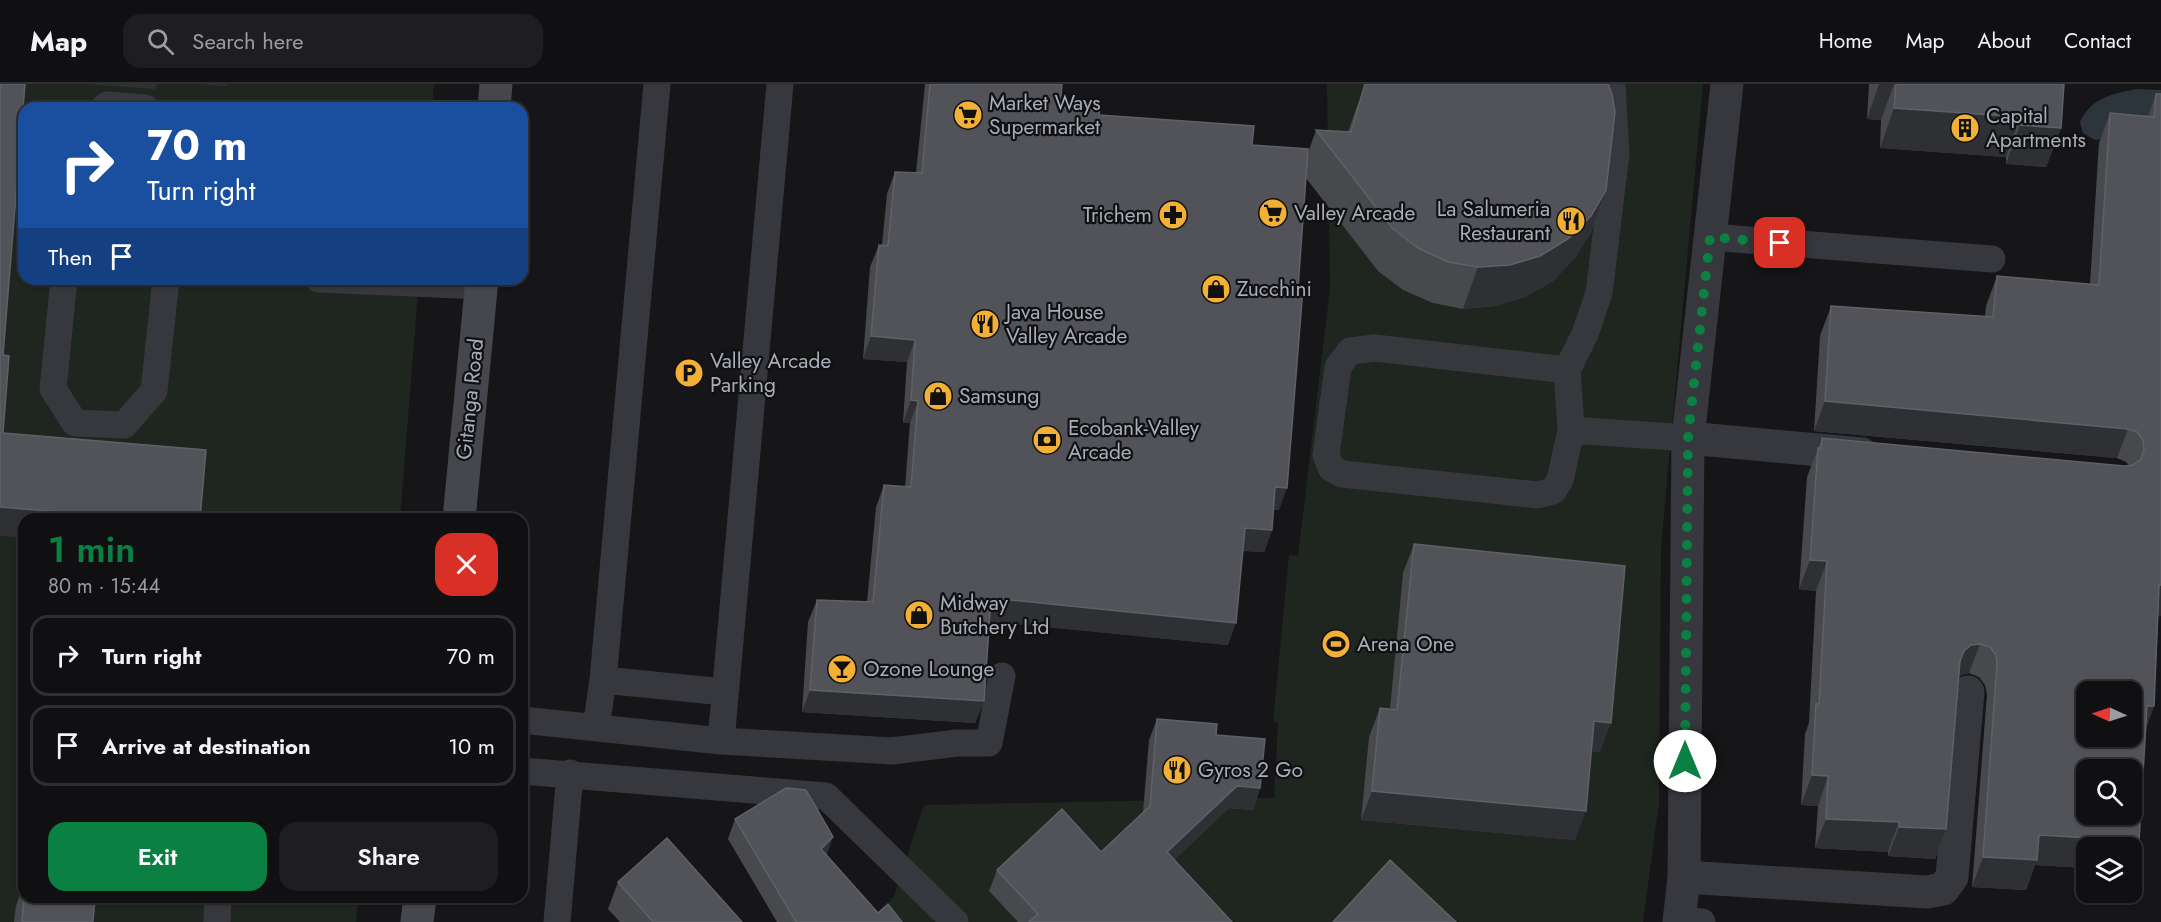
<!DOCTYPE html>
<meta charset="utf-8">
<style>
:root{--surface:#101012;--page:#1e1e20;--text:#f1f3f6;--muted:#9c9d9f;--line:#303032;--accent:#0b8043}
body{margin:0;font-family:Jost,sans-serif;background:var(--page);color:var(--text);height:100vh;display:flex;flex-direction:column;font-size:22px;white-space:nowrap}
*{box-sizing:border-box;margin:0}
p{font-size:20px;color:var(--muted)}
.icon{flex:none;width:33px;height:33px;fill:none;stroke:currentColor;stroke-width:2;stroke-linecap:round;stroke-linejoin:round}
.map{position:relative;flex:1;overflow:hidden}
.details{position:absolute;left:18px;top:429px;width:510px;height:390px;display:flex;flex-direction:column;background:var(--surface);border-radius:18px;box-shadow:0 2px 4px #0004,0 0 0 2px var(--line)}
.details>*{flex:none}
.banner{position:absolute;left:18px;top:18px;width:510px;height:183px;border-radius:18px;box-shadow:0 2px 4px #0004,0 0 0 2px var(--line);background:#1a4fa0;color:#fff;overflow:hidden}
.needle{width:39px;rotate:273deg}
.tools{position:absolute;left:2076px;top:597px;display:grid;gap:12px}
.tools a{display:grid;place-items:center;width:66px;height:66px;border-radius:12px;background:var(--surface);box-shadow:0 2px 4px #0004,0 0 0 2px var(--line);font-size:30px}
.pin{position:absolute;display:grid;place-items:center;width:51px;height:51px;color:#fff;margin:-26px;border-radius:12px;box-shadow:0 3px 9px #0006}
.me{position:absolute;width:66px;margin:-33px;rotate:0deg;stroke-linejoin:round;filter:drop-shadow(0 0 4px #0008)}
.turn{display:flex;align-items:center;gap:21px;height:126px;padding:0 30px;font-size:27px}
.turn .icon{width:78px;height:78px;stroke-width:2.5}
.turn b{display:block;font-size:42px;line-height:51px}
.then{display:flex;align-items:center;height:57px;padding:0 30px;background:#0003;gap:12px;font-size:22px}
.round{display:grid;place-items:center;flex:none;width:63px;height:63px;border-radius:18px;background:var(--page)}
.overview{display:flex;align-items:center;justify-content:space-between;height:102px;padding:0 30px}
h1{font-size:36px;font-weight:600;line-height:45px;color:var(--accent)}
.button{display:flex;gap:12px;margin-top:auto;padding:12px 30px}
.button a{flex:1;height:69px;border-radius:18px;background:var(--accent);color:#fff;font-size:24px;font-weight:600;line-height:69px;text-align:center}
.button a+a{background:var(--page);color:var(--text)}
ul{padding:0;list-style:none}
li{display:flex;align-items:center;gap:18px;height:81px;margin:0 12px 9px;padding:0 18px;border:3px solid var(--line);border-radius:18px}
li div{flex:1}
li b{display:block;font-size:22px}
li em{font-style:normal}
header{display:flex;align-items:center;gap:36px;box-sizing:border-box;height:84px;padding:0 30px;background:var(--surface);border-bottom:2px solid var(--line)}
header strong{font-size:28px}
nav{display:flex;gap:33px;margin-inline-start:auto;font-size:21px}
.search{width:420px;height:54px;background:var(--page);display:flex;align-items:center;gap:15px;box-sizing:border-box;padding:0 21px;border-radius:18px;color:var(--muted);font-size:22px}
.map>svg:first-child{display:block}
</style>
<header>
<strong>Map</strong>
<div class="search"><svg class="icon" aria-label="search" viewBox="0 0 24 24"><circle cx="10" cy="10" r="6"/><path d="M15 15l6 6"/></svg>Search here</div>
<nav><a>Home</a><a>Map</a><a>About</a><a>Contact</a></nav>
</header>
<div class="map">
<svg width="2161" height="838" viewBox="0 0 2161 838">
<rect width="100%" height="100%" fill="#161618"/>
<path fill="#1e261f" d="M0,0H434L432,24H24V195H419L400,435H24V813H358L356,838H0Z
M1327,0H1703L1661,464L1659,719L1643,838H875L894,812L924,721L1274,714L1278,639L1273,638L1289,471L1298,472L1330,204Z"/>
<path fill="#2c353c" d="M2136,5L2161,6V45L2095,56L2083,49L2080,38C2091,14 2112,10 2136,5Z"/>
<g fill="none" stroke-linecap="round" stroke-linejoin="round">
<path stroke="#37383d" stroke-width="27" d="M657,0L603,596L724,608
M104,24L107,21L145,24
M1710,153L1992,175
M64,195L53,305L75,339L124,341L154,307L166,195
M319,195L482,202
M1567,286L1585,250L1599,209L1616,70L1612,0
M1571,346L1560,396L1553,407L1538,411L1342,390L1331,384L1326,371L1338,283L1350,267L1375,264L1567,286L1571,346L1688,354
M522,636L721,657L780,0
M596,644L603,596
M721,657L892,667L957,659H989L1002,592
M522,687L826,712L955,838
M1679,836L1702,838
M217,838L218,813
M557,838L570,689"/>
<path stroke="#37383d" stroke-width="33" d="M1688,354L1862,370
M1684,793L1927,808L1943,805L1952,793L1968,608
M1679,838L1684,793L1688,354L1727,0"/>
<path stroke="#45474d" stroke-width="33" d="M494,24L496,0
M459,435L482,195
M417,838L420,813"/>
</g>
<path fill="#47494d" d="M925,0H1062L1060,23L1252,61L1308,69L1316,46L1348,48L1365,0L1606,106L1591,148L1575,174L1553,197L1525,213L1495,222L1463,225L1433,219L1403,206L1378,187L1306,94L1279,426H1273L1272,446L1264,468L1243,467L1228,561L990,537L984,617L975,639L802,628L808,538L817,516L867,518L876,423L884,401L905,403L910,339H903L907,278L863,275L870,183L879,161H882L887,110L895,88L916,89Z
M1869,0H2064L2061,44L2046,83L2006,80V73L1880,64L1881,36L1867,35Z
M2156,10H2161V532L2158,531L2154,622L2146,644L2086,764V784L2035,781L2026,806L1972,803L1987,610L1985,601L1979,593L1969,589L1961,591L1959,592L1946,745L1935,775L1888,772V768L1815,764L1818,722L1801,721L1805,650L1809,639L1816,507L1799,505L1807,393L1822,354L2124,382L2129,381L2126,378L2117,374L1814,347L1820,252L1831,222L1985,232L1986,222L1997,192L2090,200L2099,59L2110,29L2148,32Z
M1414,460L1600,668L1591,667L1575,756L1361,736L1369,653L1380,624L1390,625L1403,489Z
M1157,635L1216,651L1260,704L1253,726L1229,724L1174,776L1232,838H1018L989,807L997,786L1101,768L1143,728L1149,656Z
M735,735L827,772L878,829L902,838H777L728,755Z
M618,798L742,838H620L608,825Z
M24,799V813L93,838H14L16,822Z"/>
<path fill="#2f3033" d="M86,0H157L155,5Z
M199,0H227L226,2Z
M1879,0H1894L1881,36L1867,35Z
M1894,24L2020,33L2006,73L1880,64Z
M2020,41L2061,44L2046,83L2006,80Z
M1606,106L1591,148L1575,174L1553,197L1525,213L1495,222L1463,225L1478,183Z
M871,252L915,256L907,278L863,275Z
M911,316L918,317L910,339H903Z
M1825,317L2128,345L2117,374L1814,347Z
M1275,403L1287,404L1279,426L1266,425Z
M0,423L143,435H24V454L0,452Z
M1245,444L1272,446L1264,468L1237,466Z
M1810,476L1827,477L1816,507L1799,505Z
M2159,501H2161V532L2148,531Z
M991,514L1236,539L1228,561L983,537Z
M1980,560L1969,589L1961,591L1953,597L1964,567L1971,561Z
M810,606L984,617L975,639L802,628Z
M2147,622H2154L2143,652Z
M1594,637L1611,639L1600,668L1583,666Z
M1812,691L1828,692L1818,722L1801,721Z
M1237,702L1260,704L1253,726L1229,724L1160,790L1167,768Z
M1372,707L1586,727L1575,756L1361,736Z
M1826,735L1899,738L1888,768L1815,764Z
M1899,743L1946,745L1935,775L1888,772Z
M2039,751L2139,757L2132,776V764H2086V784L2035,781L2026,806L1972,803L1983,773Z
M833,753L826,773L821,765Z"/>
<path fill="#525359" stroke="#5f6168" stroke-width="1.5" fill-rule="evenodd" d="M0,0H25L3,271L9,272L3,349L206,366L200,435H143L0,423Z
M930,0H1062L1060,23L1100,25L1099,31L1254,42L1252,61L1308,65L1298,204H1303L1287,404L1275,403L1272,446L1245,444L1236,539L991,514L984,617L810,606L817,516L873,518L884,401L911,403L918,317L911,316L915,256L871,252L879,161L888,162L895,88L922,89Z
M1365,0H1608L1612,10L1615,28L1606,106L1591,132L1568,155L1540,172L1510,181L1478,183L1448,178L1418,164L1393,145L1316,46L1351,48Z
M1896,0H2064L2061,44L2020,41V33L1894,24Z
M2156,10H2161V501H2159L2154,622H2147L2139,757L2039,751L2037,776L1983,773L1997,580L1996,571L1990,563L1980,560L1971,561L1964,567L1960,577L1946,745L1899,743V738L1826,735L1828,692L1812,691L1816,620H1819L1827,477L1810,476L1818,364H1821L1822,354L2124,382L2133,381L2141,375L2144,366L2143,356L2137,348L2128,345L1825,317L1831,222L1993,233L1997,192L2099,201L2110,29L2154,33ZM2086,608H2132V652H2086ZM2086,686H2132V730H2086Z
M1414,460L1625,482L1611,639L1594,637L1586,727L1372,707L1380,624L1397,626Z
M1157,635L1217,640L1216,651L1265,655L1260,704L1237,702L1167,768L1232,838H1029L1038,830L997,786L1062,725L1101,768L1150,722Z
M786,704L806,706L833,753L821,765L878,829L888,820L902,838H796L735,735Z
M667,754L742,838H653L618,798Z
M1390,776L1456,838H1333Z
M24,813H95L93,838H22Z"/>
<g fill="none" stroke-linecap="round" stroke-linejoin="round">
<path stroke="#0b8043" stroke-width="10" stroke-dasharray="0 18" d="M1685,677L1688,354L1710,153L1780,159"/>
</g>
<defs>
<g id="supermarket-disc" transform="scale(1.5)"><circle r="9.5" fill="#f2b134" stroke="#111113"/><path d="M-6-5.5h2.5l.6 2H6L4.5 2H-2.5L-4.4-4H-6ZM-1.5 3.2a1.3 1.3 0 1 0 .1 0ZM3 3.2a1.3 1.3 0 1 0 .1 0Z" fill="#111"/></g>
<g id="building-disc" transform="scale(1.5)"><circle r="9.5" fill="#f2b134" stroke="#111113"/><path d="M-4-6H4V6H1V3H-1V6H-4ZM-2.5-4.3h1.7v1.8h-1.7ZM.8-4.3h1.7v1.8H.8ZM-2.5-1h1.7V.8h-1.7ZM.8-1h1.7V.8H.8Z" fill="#111"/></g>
<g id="pharmacy-disc" transform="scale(1.5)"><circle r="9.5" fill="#f2b134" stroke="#111113"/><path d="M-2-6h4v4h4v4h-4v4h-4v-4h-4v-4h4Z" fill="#111"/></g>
<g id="restaurant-disc" transform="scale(1.5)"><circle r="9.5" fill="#f2b134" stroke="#111113"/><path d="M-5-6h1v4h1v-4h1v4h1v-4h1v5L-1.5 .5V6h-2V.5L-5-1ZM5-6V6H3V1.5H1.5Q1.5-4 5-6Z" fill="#111"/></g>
<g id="shop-disc" transform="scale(1.5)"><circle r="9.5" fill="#f2b134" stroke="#111113"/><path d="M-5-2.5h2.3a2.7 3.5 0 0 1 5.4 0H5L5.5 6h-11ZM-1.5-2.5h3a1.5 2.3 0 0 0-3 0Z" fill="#111"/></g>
<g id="parking-disc" transform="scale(1.5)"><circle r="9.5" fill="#f2b134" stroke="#111113"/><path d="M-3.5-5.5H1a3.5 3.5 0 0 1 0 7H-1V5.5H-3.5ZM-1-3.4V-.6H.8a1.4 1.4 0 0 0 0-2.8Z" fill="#111"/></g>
<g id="bank-disc" transform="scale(1.5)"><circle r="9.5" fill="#f2b134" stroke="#111113"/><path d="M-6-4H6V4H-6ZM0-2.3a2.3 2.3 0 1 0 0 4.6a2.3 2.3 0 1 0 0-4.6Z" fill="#111"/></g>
<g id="stadium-disc" transform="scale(1.5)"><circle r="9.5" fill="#f2b134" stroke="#111113"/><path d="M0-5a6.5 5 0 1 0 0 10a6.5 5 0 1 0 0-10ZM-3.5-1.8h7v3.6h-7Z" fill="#111"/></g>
<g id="bar-disc" transform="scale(1.5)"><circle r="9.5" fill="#f2b134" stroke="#111113"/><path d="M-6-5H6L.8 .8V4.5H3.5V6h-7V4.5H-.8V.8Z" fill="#111"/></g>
</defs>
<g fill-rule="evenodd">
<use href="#supermarket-disc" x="968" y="31"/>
<use href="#building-disc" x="1965" y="44"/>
<use href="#supermarket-disc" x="1273" y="129"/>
<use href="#pharmacy-disc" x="1173" y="131"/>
<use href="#restaurant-disc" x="1571" y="137"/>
<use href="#shop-disc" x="1216" y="205"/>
<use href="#restaurant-disc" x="985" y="240"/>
<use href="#parking-disc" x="689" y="289"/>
<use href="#shop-disc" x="938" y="312"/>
<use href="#bank-disc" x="1047" y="356"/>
<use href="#shop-disc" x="919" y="531"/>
<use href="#stadium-disc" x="1336" y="560"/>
<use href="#bar-disc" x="842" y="585"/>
<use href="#restaurant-disc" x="1177" y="686"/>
</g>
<g text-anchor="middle" stroke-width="4.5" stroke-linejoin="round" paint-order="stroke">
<g font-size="21" fill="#a8adb8" stroke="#111113" text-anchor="start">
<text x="989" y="26">Market Ways<tspan x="989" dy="24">Supermarket</tspan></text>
<text x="1986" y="39">Capital<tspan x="1986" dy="24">Apartments</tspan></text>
<text x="1550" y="132" text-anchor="end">La Salumeria<tspan x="1550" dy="24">Restaurant</tspan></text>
<text x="1294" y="136">Valley Arcade</text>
<text x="1152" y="138" text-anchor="end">Trichem</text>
<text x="1237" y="212">Zucchini</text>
<text x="1006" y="235">Java House<tspan x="1006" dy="24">Valley Arcade</tspan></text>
<text x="710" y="284">Valley Arcade<tspan x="710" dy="24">Parking</tspan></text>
<text x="959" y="319">Samsung</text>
<text x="1068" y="351">Ecobank-Valley<tspan x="1068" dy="24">Arcade</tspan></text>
<text x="940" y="526">Midway<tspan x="940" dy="24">Butchery Ltd</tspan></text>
<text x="1357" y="567">Arena One</text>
<text x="863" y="592">Ozone Lounge</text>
<text x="1198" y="693">Gyros 2 Go</text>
</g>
<g font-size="21" fill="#a8adb8" stroke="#111113">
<text transform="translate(470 315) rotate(-84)" y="7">Gitanga Road</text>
</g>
</g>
</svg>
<div class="tools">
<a><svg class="needle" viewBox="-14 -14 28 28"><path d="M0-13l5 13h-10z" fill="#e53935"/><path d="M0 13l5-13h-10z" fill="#9c9d9f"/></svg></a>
<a><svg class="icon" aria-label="search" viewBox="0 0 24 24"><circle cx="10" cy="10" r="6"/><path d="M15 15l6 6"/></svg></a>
<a><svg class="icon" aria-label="layers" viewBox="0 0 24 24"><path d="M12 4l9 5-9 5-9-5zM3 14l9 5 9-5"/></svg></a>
</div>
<div class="pin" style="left:1780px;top:159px;background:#d93025"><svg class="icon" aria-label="arrive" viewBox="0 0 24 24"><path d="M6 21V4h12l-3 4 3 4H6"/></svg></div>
<svg class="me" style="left:1685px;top:677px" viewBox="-20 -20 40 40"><circle r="19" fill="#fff"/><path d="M0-13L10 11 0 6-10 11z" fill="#0b8043"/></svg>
<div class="banner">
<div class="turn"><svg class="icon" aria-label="right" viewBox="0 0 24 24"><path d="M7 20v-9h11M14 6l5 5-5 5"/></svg><div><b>70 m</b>Turn right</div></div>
<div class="then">Then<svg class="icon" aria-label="arrive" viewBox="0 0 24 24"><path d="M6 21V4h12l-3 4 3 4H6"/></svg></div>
</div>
<section class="details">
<div class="overview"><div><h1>1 min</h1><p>80 m · 15:44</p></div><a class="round" style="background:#d93025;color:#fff"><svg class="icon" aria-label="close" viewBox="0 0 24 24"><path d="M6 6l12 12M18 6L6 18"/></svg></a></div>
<ul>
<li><svg class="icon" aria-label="right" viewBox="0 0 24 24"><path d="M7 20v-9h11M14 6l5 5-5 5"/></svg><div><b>Turn right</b></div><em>70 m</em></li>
<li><svg class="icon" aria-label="arrive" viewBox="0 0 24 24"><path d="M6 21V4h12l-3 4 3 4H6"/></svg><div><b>Arrive at destination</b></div><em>10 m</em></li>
</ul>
<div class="button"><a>Exit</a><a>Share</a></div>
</section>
</div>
